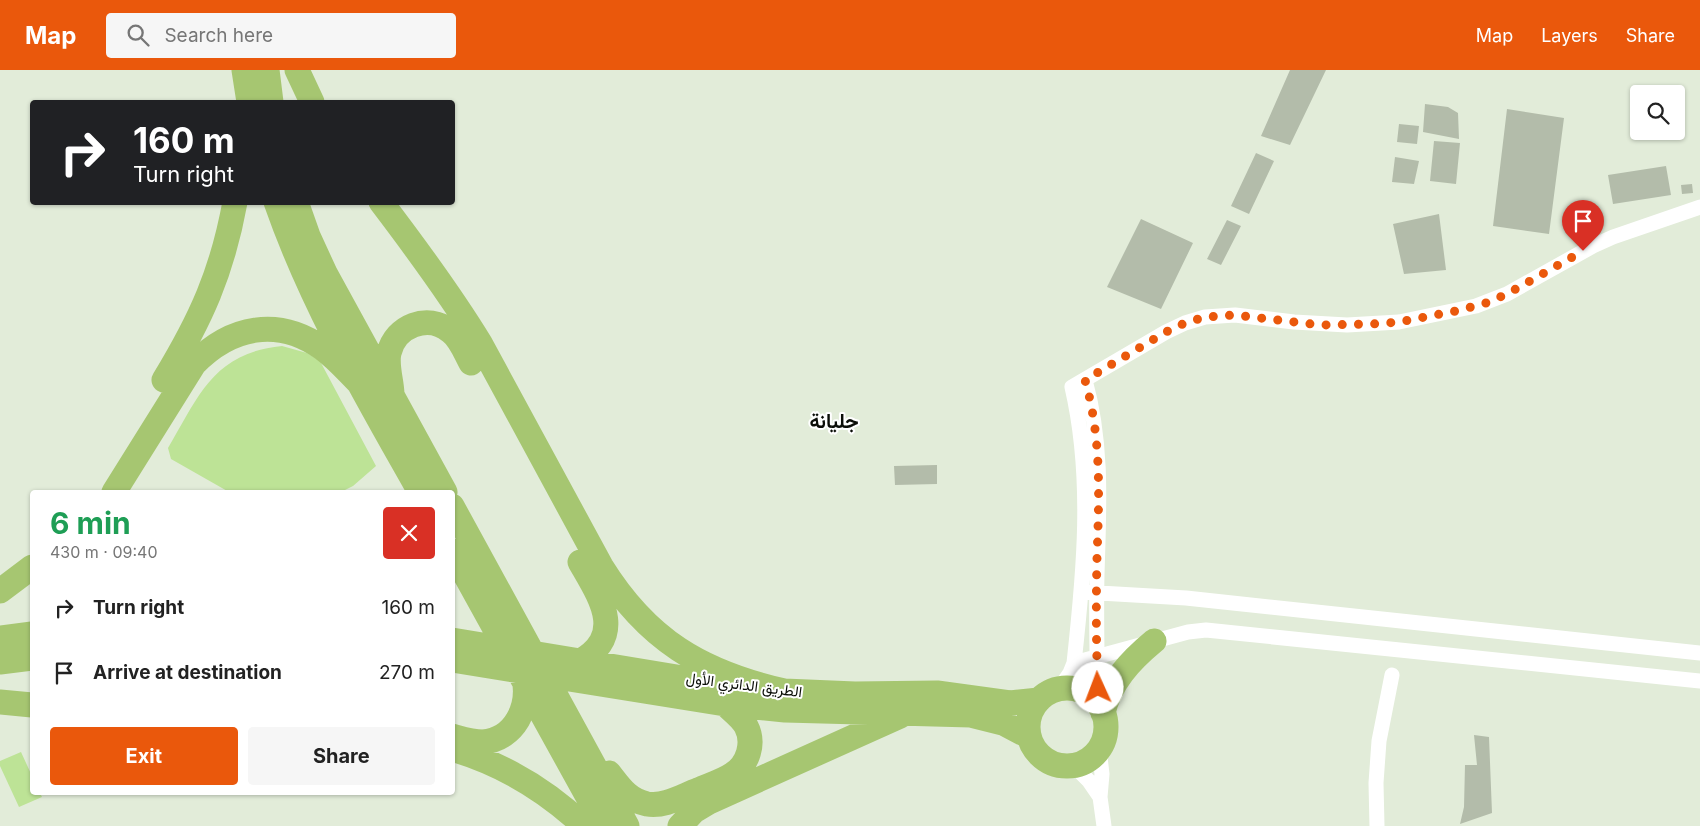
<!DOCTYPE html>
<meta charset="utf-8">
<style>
:root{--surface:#fff;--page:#f6f6f6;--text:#222;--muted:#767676;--accent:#ea580c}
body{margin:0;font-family:Inter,Vazirmatn,sans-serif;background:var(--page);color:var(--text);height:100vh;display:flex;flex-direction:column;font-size:19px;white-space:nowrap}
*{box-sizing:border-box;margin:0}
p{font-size:16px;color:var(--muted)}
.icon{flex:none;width:28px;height:28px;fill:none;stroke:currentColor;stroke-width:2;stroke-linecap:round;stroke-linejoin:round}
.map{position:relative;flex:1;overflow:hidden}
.drawer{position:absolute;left:30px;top:420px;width:425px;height:305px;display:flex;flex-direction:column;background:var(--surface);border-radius:5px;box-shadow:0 1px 4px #0004}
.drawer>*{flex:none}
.banner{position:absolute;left:30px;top:30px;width:425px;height:105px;border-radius:5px;box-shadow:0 1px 4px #0004;background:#202124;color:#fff;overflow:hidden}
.buttons{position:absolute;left:1630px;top:15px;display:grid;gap:10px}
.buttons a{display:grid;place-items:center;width:55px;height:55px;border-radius:5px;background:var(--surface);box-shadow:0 1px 4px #0004;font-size:25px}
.pin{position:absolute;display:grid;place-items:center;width:42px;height:42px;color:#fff;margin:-51px -21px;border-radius:50% 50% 50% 0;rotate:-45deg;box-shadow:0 0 5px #0007}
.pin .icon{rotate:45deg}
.me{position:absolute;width:55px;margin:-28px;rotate:358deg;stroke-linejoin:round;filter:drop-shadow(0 0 4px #0008)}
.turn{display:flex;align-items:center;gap:18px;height:105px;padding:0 20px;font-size:22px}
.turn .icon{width:65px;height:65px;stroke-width:2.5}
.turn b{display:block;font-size:35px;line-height:42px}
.round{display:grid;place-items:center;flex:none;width:52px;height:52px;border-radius:5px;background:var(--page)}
.summary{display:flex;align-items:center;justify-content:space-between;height:85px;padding:0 20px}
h1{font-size:30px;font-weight:700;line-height:38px;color:#1e9e55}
.action{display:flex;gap:10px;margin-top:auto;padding:10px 20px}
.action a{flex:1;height:58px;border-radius:5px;background:var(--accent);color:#fff;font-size:20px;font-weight:700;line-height:58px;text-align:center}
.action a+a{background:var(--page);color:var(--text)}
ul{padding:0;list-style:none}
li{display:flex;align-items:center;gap:15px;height:65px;padding:0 20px}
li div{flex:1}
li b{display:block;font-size:19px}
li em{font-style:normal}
header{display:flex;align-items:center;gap:30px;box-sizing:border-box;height:70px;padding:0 25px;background:var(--accent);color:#fff}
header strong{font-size:24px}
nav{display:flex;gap:28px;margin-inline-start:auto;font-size:18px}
.search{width:350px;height:45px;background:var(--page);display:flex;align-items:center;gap:12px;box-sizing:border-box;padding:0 18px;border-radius:5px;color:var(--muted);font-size:19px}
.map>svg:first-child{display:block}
</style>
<header>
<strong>Map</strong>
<div class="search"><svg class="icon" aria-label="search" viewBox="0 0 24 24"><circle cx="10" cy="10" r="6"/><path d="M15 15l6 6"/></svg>Search here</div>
<nav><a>Map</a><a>Layers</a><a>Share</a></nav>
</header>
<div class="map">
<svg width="1700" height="756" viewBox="0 0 1700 756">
<rect width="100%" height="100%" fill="#e2ecd9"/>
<path fill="#bde396" d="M282,276L307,283L320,291L376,396L353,416L341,422H229L171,389L168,378C199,326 213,283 282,276Z
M21,682L32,706V722L40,723L42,727L19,737L0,696V691Z"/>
<path fill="#b3bcaa" d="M1290,0H1326L1290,75L1261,66Z
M1425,34L1448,37L1458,43L1459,69L1423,62Z
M1507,39L1564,48L1549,164L1493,156Z
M1399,54L1419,56L1417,74L1397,72Z
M1434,71L1460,73L1456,114L1430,111Z
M1256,83L1274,91L1249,144L1231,136Z
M1395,87L1419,91L1414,114L1392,112Z
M1666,96L1671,125L1613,134L1608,105Z
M1692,114L1693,123L1682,124L1681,115Z
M1439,144L1446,200L1404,204L1393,154Z
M1141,149L1193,173L1161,239L1107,217Z
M1227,150L1241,156L1221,195L1207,189Z
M937,395V414L895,415L894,396Z
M1474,665L1489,667L1492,743L1460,754L1464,737L1465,695H1477Z"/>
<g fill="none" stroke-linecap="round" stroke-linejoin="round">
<path stroke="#fff" stroke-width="15" d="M1085,310C1103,374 1099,438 1097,504C1096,547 1097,591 1098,634
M1082,522L1186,528L1700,583
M1074,593L1188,562L1206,560L1700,611
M1059,619L1070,603L1074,593C1084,502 1093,408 1072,317L1166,262L1185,253L1205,247L1235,245L1294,252L1347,255L1399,252L1476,236L1507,224L1593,176L1613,167L1700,137
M1099,679L1102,704L1100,727L1104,756
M1074,696L1089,711L1100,727
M1377,756L1376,713L1379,671L1392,605"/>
<path stroke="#a6c671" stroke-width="25" d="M244,0L249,32
M267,0L271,32
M297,0L312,32
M276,132C312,235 367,328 420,422
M296,132L308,166L325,203L445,422
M381,132C416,178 450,224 480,273L601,496C647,570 701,602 784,621
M164,310C201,249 222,203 235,132
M392,325C392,312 386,296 389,283C395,256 428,243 450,261C460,268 465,282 471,293
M114,422L194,294C231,256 278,247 322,278C336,288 347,301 359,313
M452,436L627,756
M452,481L604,756
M0,521L32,497
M0,568L32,564
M452,570L713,613L784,621L855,624L937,623L1010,633L1039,630
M452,590L725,634L785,640L971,645L1003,653L1028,666
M0,592L32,588
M579,592C627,565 600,527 580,492
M1028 657a39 39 0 1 1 78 0a39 39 0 1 1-78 0Z
M0,632L32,635
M1103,643C1110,612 1130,591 1154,571
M452,666C463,669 472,672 483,672C515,669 530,637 524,608
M452,679C503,694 546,720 584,756
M609,703C620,717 628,730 647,734C665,737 682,726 698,720C709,715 723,711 733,704C748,694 755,673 746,656C741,647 732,641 725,634
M680,756L694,741L709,732L900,646"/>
</g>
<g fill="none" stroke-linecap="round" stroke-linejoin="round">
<path stroke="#ea580c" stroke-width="9" stroke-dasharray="0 16.2" d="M1098,618C1096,575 1096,532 1097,488C1099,427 1102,369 1085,310L1166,262L1185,253L1205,247L1235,245L1320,255L1373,254L1399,252L1456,241L1486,233L1507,224L1583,181"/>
</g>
<g text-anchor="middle" stroke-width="4" stroke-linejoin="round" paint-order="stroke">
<g font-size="15" fill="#0b0e08" stroke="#fff">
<text transform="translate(744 615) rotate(7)" y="5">الطريق الدائري الأول</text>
</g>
<g font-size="20" font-weight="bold" fill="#0b0e08" stroke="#fff">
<text x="834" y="358">جليانة</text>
</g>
</g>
</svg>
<div class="buttons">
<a><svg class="icon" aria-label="search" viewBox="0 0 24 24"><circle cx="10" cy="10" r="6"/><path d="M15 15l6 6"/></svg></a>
</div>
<div class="pin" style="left:1583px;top:181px;background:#d93025"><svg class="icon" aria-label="arrive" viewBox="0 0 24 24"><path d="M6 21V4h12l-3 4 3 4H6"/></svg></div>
<svg class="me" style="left:1098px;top:618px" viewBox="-20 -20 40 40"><circle r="19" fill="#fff"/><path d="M0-13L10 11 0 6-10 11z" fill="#ea580c"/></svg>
<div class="banner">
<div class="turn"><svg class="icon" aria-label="right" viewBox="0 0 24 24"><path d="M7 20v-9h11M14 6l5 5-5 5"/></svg><div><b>160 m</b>Turn right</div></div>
</div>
<section class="drawer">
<div class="summary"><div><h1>6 min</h1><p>430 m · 09:40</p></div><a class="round" style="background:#d93025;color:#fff"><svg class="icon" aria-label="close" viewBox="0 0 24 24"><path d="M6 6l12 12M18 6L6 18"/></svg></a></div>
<ul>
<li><svg class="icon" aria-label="right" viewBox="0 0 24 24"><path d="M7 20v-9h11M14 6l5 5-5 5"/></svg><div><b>Turn right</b></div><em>160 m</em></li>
<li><svg class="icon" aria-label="arrive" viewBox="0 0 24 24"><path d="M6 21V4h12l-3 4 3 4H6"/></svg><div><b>Arrive at destination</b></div><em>270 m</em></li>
</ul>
<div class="action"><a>Exit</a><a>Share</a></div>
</section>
</div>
